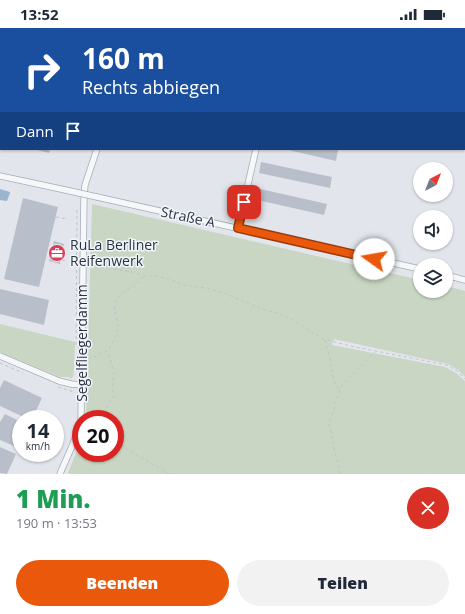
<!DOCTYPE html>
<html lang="de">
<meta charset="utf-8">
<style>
:root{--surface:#fff;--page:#f2f2f3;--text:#1f2937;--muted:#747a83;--accent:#ea580c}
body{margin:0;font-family:"Open Sans",sans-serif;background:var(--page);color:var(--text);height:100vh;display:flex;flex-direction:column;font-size:15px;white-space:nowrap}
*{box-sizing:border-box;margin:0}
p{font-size:13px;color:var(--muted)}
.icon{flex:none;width:22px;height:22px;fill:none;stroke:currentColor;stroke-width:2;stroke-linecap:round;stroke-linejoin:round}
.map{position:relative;height:446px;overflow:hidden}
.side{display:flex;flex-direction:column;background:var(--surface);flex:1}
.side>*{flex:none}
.top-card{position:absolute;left:0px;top:0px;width:465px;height:122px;box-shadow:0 1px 3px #0004;background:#1a4fa0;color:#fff;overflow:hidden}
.needle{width:26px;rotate:42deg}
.tools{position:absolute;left:413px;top:134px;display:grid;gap:8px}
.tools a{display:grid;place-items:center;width:40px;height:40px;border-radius:50%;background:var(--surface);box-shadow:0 1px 3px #0004;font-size:20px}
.speed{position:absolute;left:12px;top:382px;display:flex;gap:8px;font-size:20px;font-weight:700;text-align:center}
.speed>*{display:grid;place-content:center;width:52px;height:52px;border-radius:50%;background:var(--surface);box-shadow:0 1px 3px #0004;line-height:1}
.speed small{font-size:10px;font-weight:400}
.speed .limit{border:6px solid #d22;background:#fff;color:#111}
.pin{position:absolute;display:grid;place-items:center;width:34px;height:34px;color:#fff;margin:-17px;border-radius:8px;box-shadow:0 2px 6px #0006}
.me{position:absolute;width:44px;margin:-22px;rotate:283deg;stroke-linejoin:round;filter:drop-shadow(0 0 3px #0008)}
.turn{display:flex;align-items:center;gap:14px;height:84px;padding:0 16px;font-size:18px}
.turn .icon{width:52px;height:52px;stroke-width:2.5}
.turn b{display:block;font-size:28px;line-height:34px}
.then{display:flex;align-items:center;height:38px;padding:0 16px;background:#0003;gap:8px;font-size:15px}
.round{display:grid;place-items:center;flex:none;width:42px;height:42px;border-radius:21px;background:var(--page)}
.head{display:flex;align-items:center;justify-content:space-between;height:68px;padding:0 16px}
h1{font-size:24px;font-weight:800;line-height:30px;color:#1e9e55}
.primary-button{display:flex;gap:8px;margin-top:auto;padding:8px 16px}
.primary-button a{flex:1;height:46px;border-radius:24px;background:var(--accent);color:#fff;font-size:16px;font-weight:800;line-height:46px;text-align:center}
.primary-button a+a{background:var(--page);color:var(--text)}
.status{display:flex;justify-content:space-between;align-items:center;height:28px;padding:0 20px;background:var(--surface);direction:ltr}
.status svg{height:11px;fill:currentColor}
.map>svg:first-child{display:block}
</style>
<div class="status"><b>13:52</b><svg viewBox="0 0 49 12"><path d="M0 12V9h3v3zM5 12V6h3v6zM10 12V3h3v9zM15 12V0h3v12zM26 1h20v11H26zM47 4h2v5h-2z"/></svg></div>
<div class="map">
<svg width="465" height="446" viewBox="0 0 465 446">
<rect width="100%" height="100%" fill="#e2e6ec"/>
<path fill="#c8d6c3" d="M92,176L420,252V263H446V258L465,263V349L458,342L448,336L334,311L332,317L445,339L456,345L465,353V446H70L68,445L81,412V425H115V391H86Z
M0,296L75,314L74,343L73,348L70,349H60L0,324Z"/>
<path fill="#9bb5ce" d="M0,161L10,164V165L7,173L0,172Z"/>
<path fill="#b9bfca" d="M33,121H50L49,125Z
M284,121H333L338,122L336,133Z
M261,134L332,149L330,160L259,145Z
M256,160L327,176L324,187L253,171Z
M23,170L58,179L39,259L4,251Z
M54,213L64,216L60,236L49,233Z
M0,261L49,272L44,297L0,286Z
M4,352L42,370L32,391H28L0,378V360Z
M5,386L21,394V421L0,412V394Z
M0,419L16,426L7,446L0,445Z"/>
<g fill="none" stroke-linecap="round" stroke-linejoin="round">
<g stroke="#a6adb7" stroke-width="7">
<path id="minor" d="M141,1V0
M284,1V0
M0,148L70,163
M97,169L420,241
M238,200L256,121
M446,247L465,252
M0,328L59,353L71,356L82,357
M81,391L84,169L85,157L97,121
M60,446C67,428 77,411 81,392"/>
</g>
<path stroke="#c0c4ca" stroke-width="1" stroke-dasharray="3 3" stroke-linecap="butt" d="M56,189L68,191
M62,232L67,233
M90,237L132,244L144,248H157L169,251L184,257L206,260L224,265L262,281L278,285L293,292L311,304L324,311L350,318L447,337L457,343L465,351
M325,312L330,331L334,353L339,362
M76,317L77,182
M88,331L92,329H95C99,325 105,325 108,322C113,314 118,307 118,297C117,289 112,280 116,273C119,265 129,262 135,257C138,254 141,251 144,249
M0,335L23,345
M70,350L74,348L75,346
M58,359L74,364L75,365
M102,391C107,382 106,377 114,369L112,356L114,345L110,330L107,324
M115,414L169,446
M340,446L329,396L341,358L375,324"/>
<use href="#minor" stroke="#f5f7f9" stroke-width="5.5"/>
<g stroke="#a6adb7" stroke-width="7" stroke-linecap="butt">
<path id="minor-bridge" d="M70,163L97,169"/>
</g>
<use href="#minor-bridge" stroke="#f5f7f9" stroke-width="5.5"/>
</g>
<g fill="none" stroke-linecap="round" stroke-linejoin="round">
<g stroke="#983908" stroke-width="10">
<path id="route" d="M244,174L238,200L374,231"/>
</g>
<use href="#route" stroke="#ea580c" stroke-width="7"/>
</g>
<defs>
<g id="office-disc" transform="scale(0.9)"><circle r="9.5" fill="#da3e59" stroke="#f2f5f9"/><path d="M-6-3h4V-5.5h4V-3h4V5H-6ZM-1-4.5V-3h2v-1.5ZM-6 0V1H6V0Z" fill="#fff"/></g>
</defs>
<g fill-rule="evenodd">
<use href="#office-disc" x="57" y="225"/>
</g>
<g text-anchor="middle" stroke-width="3" stroke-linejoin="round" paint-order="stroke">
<g font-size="14" fill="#283445" stroke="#f2f5f9">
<text transform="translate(188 189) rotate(12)" y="5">Straße A</text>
<text transform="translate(82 315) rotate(-90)" y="5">Segelfliegerdamm</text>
</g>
<g font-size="14" fill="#283445" stroke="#f2f5f9" text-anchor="start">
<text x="70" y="222">RuLa Berliner<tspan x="70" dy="16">Reifenwerk</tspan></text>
</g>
</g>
</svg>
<div class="tools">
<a><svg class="needle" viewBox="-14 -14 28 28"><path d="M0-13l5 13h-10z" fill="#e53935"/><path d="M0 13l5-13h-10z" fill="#747a83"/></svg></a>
<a><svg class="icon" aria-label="sound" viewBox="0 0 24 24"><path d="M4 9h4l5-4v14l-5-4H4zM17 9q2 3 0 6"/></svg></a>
<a><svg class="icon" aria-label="layers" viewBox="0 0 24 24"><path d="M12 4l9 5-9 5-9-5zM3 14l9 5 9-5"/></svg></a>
</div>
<div class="speed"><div>14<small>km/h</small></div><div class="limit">20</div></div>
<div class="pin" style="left:244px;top:174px;background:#d93025"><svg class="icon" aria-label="arrive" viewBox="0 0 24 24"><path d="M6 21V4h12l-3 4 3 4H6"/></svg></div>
<svg class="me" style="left:374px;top:231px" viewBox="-20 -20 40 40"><circle r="19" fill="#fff"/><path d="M0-13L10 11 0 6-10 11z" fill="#ea580c"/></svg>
<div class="top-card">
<div class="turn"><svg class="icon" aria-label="right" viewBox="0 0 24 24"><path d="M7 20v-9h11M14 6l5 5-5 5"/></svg><div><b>160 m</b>Rechts abbiegen</div></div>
<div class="then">Dann<svg class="icon" aria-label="arrive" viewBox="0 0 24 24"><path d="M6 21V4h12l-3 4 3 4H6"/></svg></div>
</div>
</div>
<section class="side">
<div class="head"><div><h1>1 Min.</h1><p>190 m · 13:53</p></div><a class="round" style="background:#d93025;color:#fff"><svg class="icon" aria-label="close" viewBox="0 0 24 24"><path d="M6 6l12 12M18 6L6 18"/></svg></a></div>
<div class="primary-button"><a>Beenden</a><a>Teilen</a></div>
</section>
